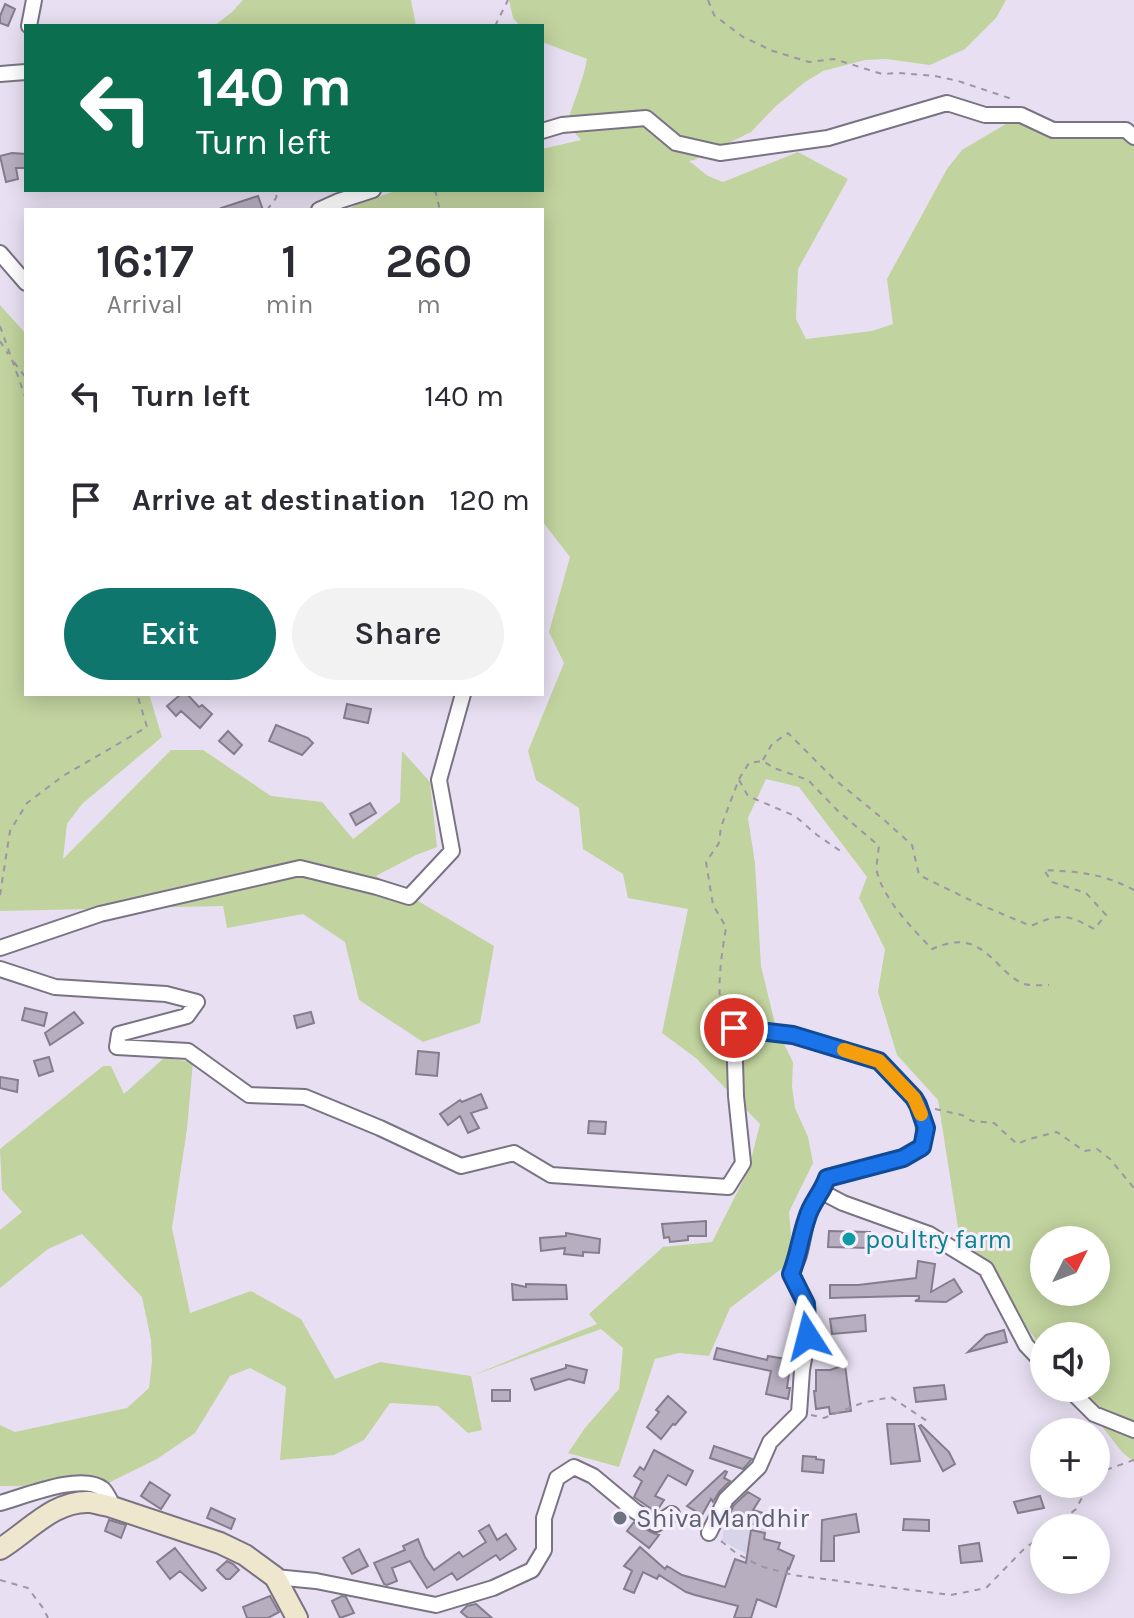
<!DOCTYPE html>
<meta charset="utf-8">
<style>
:root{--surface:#fff;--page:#f2f2f3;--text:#2b2b33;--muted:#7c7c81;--accent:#0f766e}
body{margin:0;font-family:Karla,sans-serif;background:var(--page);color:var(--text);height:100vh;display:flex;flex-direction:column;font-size:30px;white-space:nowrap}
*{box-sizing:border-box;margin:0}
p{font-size:26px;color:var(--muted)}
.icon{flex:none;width:44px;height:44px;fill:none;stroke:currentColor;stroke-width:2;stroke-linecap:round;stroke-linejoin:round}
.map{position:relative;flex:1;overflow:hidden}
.details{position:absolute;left:24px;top:208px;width:520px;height:488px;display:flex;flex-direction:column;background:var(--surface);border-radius:0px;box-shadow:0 4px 20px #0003}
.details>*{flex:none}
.hud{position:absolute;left:24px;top:24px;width:520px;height:168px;border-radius:0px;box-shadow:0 4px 20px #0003;background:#0b6e4f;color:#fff;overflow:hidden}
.needle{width:52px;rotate:48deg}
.buttons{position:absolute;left:1030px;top:1226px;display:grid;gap:16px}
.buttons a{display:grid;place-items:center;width:80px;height:80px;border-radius:50%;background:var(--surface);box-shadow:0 4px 20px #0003;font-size:40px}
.pin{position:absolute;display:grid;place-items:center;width:68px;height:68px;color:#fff;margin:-34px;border:4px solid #fff;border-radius:50%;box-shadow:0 2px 8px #0007}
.me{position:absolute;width:88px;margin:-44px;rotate:351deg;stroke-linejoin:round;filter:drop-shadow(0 0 6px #0008)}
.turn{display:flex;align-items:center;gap:28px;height:168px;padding:0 40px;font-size:36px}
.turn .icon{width:104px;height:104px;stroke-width:2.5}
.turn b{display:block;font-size:56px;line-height:68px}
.eta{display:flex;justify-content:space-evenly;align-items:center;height:136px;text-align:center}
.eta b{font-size:48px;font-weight:600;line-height:56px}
.primary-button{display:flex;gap:16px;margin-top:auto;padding:16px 40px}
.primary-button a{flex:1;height:92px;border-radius:48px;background:var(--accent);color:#fff;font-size:32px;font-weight:600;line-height:92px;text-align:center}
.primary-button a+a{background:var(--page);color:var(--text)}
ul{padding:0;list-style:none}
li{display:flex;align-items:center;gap:24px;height:104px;padding:0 40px}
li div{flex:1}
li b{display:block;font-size:30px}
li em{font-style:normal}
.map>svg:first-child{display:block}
</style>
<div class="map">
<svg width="1134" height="1618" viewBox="0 0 1134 1618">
<rect width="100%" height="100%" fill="#e8e0f2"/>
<path fill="#d7d4ea" d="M728,1500L769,1513L762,1562L722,1541Z"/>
<path fill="#c1d39e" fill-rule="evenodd" d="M243,0H411L416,26H214L232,12Z
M509,0H1006L996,18L965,49L930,65L886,59L865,60L823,71L805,82L776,106L751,132L694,160L689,161L708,176L723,182L798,152L848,179L798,269L796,319L806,339L872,331L893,324L887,279L947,169L962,150L1021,115L1037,121L1108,122L1126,130L1134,141V1462L1122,1452L1072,1388H1096V1336H1044V1351L959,1234L938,1100L897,1055L878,992L885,949L859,898L867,877L799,787L766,779L748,818L755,863L761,966L776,1028L793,1062L792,1087L795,1108L808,1137L813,1163L789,1212L793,1260L730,1308L709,1356L679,1353L655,1359L619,1467L568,1453L585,1428L619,1389L623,1348L601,1329L471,1376L482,1430L468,1433L438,1406L390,1403L364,1440L334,1455L280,1460L286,1387L250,1368L230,1376L195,1433L157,1459L100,1487L0,1486V1425L15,1432L127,1408L149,1388L152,1362L151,1340L142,1297L82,1234L48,1249L0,1288V1230L22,1212L2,1190L0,1149L103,1066H111L124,1094L164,1058L193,1062L187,1129L172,1228L190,1313L251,1291L301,1319L335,1379L380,1362L471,1376L597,1324L589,1314L663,1247L712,1242L748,1171L760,1124L697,1059L662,1033L688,909L628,898L623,874L583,849L579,808L536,780L528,751L564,663L549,632L570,557L542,521V210H347L358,204L398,190H542V149L581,140L567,124C573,102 583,82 587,59L542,42V26H520L513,18ZM1044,1240H1096V1292H1044Z
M0,305L26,334V694H149L162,737L82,804L67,824L63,859L171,750H203L271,796L322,802L353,839L400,802L402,751L430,782L437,847L416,855L376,876L494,946L480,1023L423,1042L359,1000L345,942L303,914L227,928L223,906L0,911Z"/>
<path fill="#b7afc0" stroke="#857d8e" stroke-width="2" d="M5,4L15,9L8,26L0,23V16Z
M12,153L26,154V168H16L18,179L6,182L0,156Z
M258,196L263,210H222L221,208Z
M181,694H187L199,707L202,705L212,714L200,728L181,711L176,716L167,706Z
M347,704L371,709L368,723L344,718Z
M276,725L308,738L313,743L302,755L269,741Z
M228,731L242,745L234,754L219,741Z
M370,803L376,813L356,825L350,814Z
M25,1008L47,1013L44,1026L22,1020Z
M74,1012L83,1023L50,1045L45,1033Z
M311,1012L314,1023L297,1028L294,1016Z
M418,1051L439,1053L437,1076L416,1074Z
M49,1057L53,1071L39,1076L34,1061Z
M0,1077L18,1080L17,1092L0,1088Z
M481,1094L487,1108L471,1113L479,1128L468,1133L460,1116L448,1125L440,1114L460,1100L462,1102Z
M589,1121L606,1122L605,1134L588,1133Z
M706,1221V1236H688V1240L670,1242L669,1237L664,1238L662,1224Z
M829,1231L870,1232V1248L828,1247Z
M566,1233L600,1239L599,1253L583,1252V1256L564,1254L565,1248L541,1251L540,1238L566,1236Z
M918,1261L935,1264L931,1292L954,1279L962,1292L946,1302L915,1301L919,1299V1296H906L830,1298V1285H858L916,1278Z
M512,1284L526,1287V1284L566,1285L567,1299L513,1300Z
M865,1315L866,1331L832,1334L830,1319Z
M1004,1330L1007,1342L968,1352L986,1335Z
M717,1348L767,1360L768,1356L791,1360L787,1388H790L788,1399L766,1394L771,1371L714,1359Z
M566,1365L587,1370L584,1383L569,1379L535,1390L531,1379L566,1368Z
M845,1365L851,1411L830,1414L829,1407L816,1409L814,1391H816V1370H830Z
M944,1385L946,1399L916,1402L914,1388Z
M492,1390H510V1401H492Z
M668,1396L686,1412L675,1425L673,1424L661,1439L647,1427L659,1412L656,1410Z
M887,1424H914L920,1461L891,1464Z
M921,1425L949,1452L955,1464L943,1471L919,1426Z
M714,1446L752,1459L743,1469L710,1458Z
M654,1450L693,1471L686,1485L668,1475L655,1496L664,1500L656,1512L634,1497L642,1481L634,1476L640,1467L644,1470Z
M803,1456L816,1457V1459L824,1460L823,1473L802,1471Z
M725,1471L727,1472L724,1478L730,1481L719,1492L713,1502L711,1499L702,1515L687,1506Z
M150,1482L170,1495L161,1509L141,1496Z
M748,1492L760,1499L753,1510L763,1513L759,1526L728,1517L734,1505Z
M1040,1496L1044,1508L1018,1513L1014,1502Z
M211,1508L235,1519L231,1529L207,1518Z
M856,1514L859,1532L834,1536V1561H821L822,1520Z
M904,1519L929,1520V1531L903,1530Z
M109,1520L126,1525L121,1538L105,1531Z
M634,1522L651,1532L659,1535L649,1548L627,1531Z
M489,1525L497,1540L506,1534L516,1549L500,1560L496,1555L457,1580L452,1573L427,1588L410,1561L392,1568L397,1581L387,1585L384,1584L374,1563L405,1550L403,1546L418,1539L425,1557L434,1570L459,1552L463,1557L486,1542L479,1531Z
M751,1530L765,1533L764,1539L780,1543L778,1549L794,1556L789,1569L788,1568L776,1607L757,1599L751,1618H734L738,1606L695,1595L686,1592L659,1575L657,1579L643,1572L634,1593L624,1589L632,1571L624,1566L640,1547L665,1569L667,1566L682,1575L725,1587L735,1559L746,1563Z
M979,1543L982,1561L961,1563L959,1546Z
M175,1548L206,1588L202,1591L180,1571L170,1579L157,1562Z
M359,1549L368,1566L352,1574L343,1558Z
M227,1561L233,1564L239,1570L230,1579H226L217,1570Z
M270,1596L279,1612L268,1618H247L243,1607Z
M342,1596L346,1597L354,1613L340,1618L332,1601Z
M476,1604L492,1618H468L461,1612L467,1606Z"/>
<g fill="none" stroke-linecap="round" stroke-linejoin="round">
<g stroke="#7a7383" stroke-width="18">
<path id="minor" d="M29,26L34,0
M0,74L26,72
M542,131L562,125L646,118L676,143L720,153L828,138L947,103L985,115H1021L1053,130H1126L1134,137
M319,210L339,201L373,190
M0,253L26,283
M0,948L100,914L300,868L377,887L409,897L452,851L439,780L463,694
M0,969L55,987L166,994L197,1002L187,1016L119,1034L117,1047L188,1051L249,1095L305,1097L380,1128L461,1166L514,1153L551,1175L728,1187L743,1163L736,1096L734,1028L793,1035L879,1061L914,1098C924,1115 926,1128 922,1147L903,1158L827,1178L822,1192L843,1203L929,1234L986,1269L1026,1345L1044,1364
M1068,1388L1094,1414L1134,1430
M0,1503C23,1497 81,1472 103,1489C106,1492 108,1496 110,1500L109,1506
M709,1533L726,1499L759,1467L770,1442L799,1413L802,1370L808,1336L806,1304L791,1274C793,1268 797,1262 799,1255C806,1230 804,1213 822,1192
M275,1577L316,1581L436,1605L493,1588L532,1570L544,1550V1518L557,1478L574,1467L593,1476L635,1511L656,1524L672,1514"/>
</g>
<g stroke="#7a7383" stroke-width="24">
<path id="secondary" d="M0,1549C28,1532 54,1500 90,1502C96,1503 103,1505 109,1506L220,1543L245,1555L275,1577L297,1618"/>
</g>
<path stroke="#9c96a4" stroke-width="2" stroke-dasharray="6 6" stroke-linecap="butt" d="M708,0L714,15L743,37L773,51L809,62L834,59L882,74L899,73L935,76L958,81L1015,100
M495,26L508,0
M435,190L440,210
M267,210L276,198L278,190
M0,326L26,399
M0,341L8,354
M14,362L26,378
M763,760L772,744L788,733L833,778L883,819L912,845L919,875L976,903L1031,926C1059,913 1068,914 1094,929L1106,915L1086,893L1052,882L1044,870C1080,872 1102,873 1134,890
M739,780L748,796L795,816L817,835L842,852
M0,895L10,831L27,803L63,776L147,727L137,694
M726,1018C713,1001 723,948 726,927L713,905L706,862L719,843L721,827L739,779L749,763L763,761L774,768L808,780L838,811L879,846C878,854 876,864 877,872C884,900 912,928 932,949C962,936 977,942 999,965C1006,972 1014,980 1024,984C1031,986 1041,985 1049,985
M935,1109L962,1115L972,1121L994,1123L1017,1144L1029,1139L1057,1132L1084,1151L1097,1149L1110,1159L1134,1188
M811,1415L824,1418L862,1403L891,1397L927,1421
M1096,1476L1100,1472L1134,1460
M683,1519L695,1526
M1053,1528L1076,1509L1089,1484
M721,1541L736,1553L760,1566L793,1575L951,1595L986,1588L1023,1550L1044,1534
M0,1580L28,1588L43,1608L48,1618"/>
<use href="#minor" stroke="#fff" stroke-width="14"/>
<use href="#secondary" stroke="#eee6cd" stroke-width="20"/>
</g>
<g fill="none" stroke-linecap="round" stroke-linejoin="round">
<g stroke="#114b97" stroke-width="20">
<path id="route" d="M734,1028L793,1035L879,1061L914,1098L918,1105L926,1128L922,1147L903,1158L827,1178C822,1193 811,1203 807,1218C800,1238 799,1254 791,1274L806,1304L808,1336"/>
</g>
<use href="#route" stroke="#1a73e8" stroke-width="14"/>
<path stroke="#f59e0b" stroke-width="14" d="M844,1050L879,1061L914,1098L921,1114"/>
</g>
<circle fill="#0f9aa8" stroke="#f5eefd" stroke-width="3" cx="849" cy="1239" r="8"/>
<circle fill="#6b7280" stroke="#f5eefd" stroke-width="3" cx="620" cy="1518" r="8"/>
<g text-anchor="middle" stroke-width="6" stroke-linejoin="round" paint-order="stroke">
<g font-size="26" fill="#0d838f" stroke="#f5eefd" text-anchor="start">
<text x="865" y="1248">poultry farm</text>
</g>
<g font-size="26" fill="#5b616d" stroke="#f5eefd" text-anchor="start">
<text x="636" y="1527">Shiva Mandhir</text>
</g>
</g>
</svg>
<div class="buttons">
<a><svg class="needle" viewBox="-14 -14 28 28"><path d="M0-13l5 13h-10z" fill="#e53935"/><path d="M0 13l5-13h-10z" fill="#7c7c81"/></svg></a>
<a><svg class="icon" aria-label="sound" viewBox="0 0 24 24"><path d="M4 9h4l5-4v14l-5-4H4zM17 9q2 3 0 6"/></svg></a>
<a>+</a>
<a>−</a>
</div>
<div class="pin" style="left:734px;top:1028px;background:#d93025"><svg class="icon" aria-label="arrive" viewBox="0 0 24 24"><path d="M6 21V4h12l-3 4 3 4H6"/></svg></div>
<svg class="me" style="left:808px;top:1336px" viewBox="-20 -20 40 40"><path d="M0-17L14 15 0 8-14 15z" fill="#1a73e8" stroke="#fff" stroke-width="4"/></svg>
<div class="hud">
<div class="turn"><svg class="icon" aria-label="left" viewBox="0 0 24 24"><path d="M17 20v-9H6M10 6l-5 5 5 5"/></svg><div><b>140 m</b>Turn left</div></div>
</div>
<section class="details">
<div class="eta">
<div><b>16:17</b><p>Arrival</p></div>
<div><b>1</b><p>min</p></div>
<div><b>260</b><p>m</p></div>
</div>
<ul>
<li><svg class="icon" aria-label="left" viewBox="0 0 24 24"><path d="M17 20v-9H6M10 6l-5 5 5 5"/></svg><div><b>Turn left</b></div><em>140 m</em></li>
<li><svg class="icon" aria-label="arrive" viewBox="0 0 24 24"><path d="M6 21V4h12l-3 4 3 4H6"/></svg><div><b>Arrive at destination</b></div><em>120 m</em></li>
</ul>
<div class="primary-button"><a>Exit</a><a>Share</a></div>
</section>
</div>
